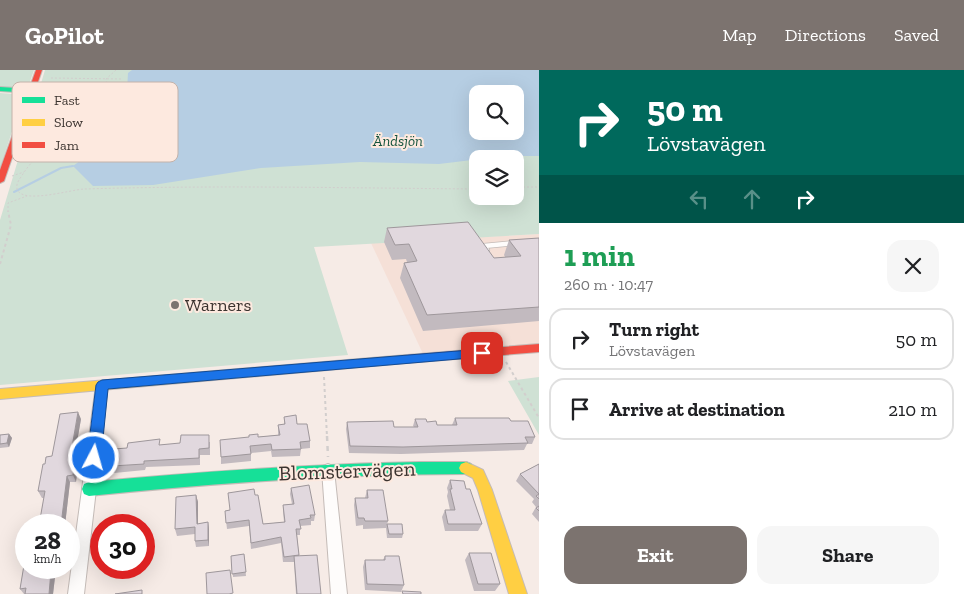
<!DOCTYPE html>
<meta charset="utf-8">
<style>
:root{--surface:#fff;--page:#f6f6f6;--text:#202124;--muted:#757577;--line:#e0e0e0;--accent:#7c736f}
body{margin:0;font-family:"Zilla Slab",serif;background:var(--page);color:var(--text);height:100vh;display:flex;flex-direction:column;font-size:19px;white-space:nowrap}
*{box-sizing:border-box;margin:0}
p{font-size:16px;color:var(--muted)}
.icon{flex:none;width:28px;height:28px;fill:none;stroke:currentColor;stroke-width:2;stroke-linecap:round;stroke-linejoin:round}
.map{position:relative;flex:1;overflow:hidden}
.side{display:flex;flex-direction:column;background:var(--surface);width:425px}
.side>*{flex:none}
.top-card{background:#00695c;color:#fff;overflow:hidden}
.buttons{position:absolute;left:469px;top:15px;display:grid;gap:10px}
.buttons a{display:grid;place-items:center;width:55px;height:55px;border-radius:10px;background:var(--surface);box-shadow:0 5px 20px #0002;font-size:25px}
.speed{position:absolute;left:15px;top:444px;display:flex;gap:10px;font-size:25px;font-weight:700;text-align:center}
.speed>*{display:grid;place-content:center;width:65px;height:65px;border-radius:50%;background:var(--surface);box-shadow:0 5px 20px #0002;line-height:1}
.speed small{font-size:12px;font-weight:400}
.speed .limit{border:8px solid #d22;background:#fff;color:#111}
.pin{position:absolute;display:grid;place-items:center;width:42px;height:42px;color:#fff;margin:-21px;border-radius:10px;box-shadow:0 2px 8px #0006}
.me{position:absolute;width:55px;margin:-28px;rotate:6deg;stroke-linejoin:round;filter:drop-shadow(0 0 4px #0008)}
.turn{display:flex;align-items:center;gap:18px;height:105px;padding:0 25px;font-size:22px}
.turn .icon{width:65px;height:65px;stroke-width:2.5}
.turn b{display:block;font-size:35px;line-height:42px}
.lanes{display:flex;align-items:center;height:48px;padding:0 25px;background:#0003;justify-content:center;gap:25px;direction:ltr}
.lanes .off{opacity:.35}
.round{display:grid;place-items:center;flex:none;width:52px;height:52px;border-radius:15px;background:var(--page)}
.headline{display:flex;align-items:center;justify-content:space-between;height:85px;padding:0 25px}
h1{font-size:30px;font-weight:800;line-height:38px;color:#1e9e55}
.primary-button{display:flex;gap:10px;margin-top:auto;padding:10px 25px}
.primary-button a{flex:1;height:58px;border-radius:15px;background:var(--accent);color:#fff;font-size:20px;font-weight:800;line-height:58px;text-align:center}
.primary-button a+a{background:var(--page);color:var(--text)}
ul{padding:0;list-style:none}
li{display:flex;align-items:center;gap:15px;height:62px;margin:0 10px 8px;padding:0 15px;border:2px solid var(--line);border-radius:15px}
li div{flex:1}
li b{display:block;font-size:19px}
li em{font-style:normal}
header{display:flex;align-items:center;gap:30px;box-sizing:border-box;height:70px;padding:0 25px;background:var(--accent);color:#fff}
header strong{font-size:24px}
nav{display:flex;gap:28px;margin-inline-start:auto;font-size:18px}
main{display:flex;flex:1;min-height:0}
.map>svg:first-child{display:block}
</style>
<header>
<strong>GoPilot</strong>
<nav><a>Map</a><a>Directions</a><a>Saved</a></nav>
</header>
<main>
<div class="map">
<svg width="539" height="524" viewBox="0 0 539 524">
<rect width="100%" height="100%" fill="#f6ebe6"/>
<path fill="#f5e0d7" d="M539,164V278L425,288L371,173Z"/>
<path fill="#cfe1d4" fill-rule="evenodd" d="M0,0H34L28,17L4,19L0,17Z
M45,0H539V164L314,177L348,285L0,315V150ZM478,24H515V61H478ZM478,89H515V126H478Z
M0,23L24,25L0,98Z
M539,307V365L508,311Z"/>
<path fill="#b6cee3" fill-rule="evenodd" d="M132,0H539V86H505L439,94L360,92L261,98L153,115L93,116L73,96L110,69L126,40L128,3ZM478,24H515V61H478Z"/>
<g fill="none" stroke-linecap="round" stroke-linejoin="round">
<path stroke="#b6cee3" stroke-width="2" d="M14,122L61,98L73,96"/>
<g stroke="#c4bbb7" stroke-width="6">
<path id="lane" d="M487,180L484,176L514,173"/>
</g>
<g stroke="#c4bbb7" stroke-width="2">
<path id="street" d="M102,311L106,312L108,315L84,524H68L96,315L98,312Z
M328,394L333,396L334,400L347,524H331L322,400L323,396Z"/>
</g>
<g stroke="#c4bbb7" stroke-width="2">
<path id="fast" d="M0,17L32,19L35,21L32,23L0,21Z
M419,392H466L471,394L473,398L471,402L466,404C340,404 215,413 89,426L84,424L82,419L84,414L89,412C199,402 308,394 419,392Z"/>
</g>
<g stroke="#c4bbb7" stroke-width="2">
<path id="slow" d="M407,285L411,286L413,289L411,292L407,293L0,329V319Z
M466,392L483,400L492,420L527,524H509L478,420L473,408L461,402L459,398L461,394Z"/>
</g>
<g stroke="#c4bbb7" stroke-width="2">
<path id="jam" d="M36,0H42L4,111L0,113V100Z
M539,274V282L407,293L403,292L401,289L403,286L407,285Z"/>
</g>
<path stroke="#d2cecd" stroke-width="1" stroke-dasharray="2 2" stroke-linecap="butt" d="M116,0L106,9L107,14L94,23L95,28L114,37C108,52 93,48 85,59C81,63 81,66 75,70C49,86 41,75 21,107C18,111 15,116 18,121C26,133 70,120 84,119C215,115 347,118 478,119
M51,8L122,9
M12,106L24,102
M515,117H539
M8,142V133L27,126"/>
<path stroke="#d2cecd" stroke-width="2" stroke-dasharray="3 3" stroke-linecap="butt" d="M0,194L11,155L8,141
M506,292L539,348
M324,307L327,367"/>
<path stroke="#d2cecd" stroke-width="2.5" stroke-dasharray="5 5" stroke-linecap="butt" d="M327,366L328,387"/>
<use href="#lane" stroke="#fefcfb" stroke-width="4.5"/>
<use href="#street" fill="#fefcfb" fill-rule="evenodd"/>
<use href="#fast" fill="#16e098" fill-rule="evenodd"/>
<use href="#slow" fill="#ffcf43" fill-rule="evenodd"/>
<use href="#jam" fill="#f24e42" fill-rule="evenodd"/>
</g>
<path fill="#c2babf" d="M387,158L494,188L505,187L504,185L509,170L539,168V251L423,261L400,208L404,193L407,192L406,189L392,190L384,172Z
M284,347L297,354L310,371V378L301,379L300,386L272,387L271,381L251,383V391L221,394V387L258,367L278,365V355L284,354Z
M455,348L511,351L535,367L532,374H527L524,380L401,384L349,383L346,359L347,352L394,357H414L413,356L415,349L437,355H452Z
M81,349L74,388L78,395L76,412H70L65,455H39L44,428H42L38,421L45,394L52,386Z
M9,364L12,368L9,377L0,378V365Z
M210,372V385H200V395L146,397L145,400L114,403L112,396L161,375Z
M539,394V452L532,444L536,437L532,432L534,429L516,411L520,404Z
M450,410L466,419L482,454L478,461H445L442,447L445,440H450L447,426L448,422L447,418Z
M291,418L315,445L314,451H311V455L300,456V465H297L299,486L321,524H296L294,492H283L281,473L251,479L249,456L227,459L225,441L230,440L255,425L263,454L284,452L283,441V435L292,434L290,424Z
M367,420L388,451L387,454L403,464L402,468H387L386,458L363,459V455L356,456L354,435L355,428H365Z
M196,425L198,432V454L208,452L209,459V476L196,477L195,471V464L177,466L175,459Z
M144,471H148L150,477V490L144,491Z
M26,474V498H59L57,507H55L53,524H24L20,519L25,490L20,484Z
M469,483L500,514L495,521H474L465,490Z
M244,484L246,506L233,507L231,486Z
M385,486L404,515L401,522L365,520L363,497L365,490H383Z"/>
<path fill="#9e979b" d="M78,342L81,349L73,395L70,389Z
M9,364L12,368L9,377L7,373Z
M75,388L78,395L76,412L73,405Z
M67,406L70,412L65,455H61Z
M196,425L198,432V460L197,454Z
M208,452L209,459V476L208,470Z
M148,471L150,477V490L148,484Z
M54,498H59L57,507L54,501Z
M51,501L55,507L53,524H49Z"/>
<path fill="#e1d8de" stroke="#9e979b" d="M468,152L494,188L521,186L509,170L539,168V237L427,245L404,193L417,191L409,174L395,175L387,158Z
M78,342L70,389L75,388L73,405L67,406L61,455H39L45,421H38L43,394H45L46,387L52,386L60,344Z
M296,345L297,354H307L310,371L300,372L301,379L272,380L271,374L250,376L251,384L221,387L220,370L249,367V365L258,364V367L280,365L278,355L285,354L284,347Z
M455,348H509L511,351H528L535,367H525L528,373L403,377L350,376L347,352L393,351L394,357H418L415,349H426L427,352L436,351L437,355H457Z
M9,364L7,373L0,374V365Z
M181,365H209V378L199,379V388L144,391V394L112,396L114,379L127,378L128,373L160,369L159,375L180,373Z
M539,394V429L536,426L539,424L520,404Z
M450,410L464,411L466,419H470L482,454H448L445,440H455L450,419H452Z
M309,415L315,445H310L311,448L299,450L301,459H296L299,485L284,487L281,467L251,473L249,450L226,453L225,441L230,440L228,423L254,419L255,425H258L263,454L285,452L283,435L294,434L291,418Z
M367,420H383L388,451H365L364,448H358L355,428H368Z
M196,425L197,454L208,452V470L195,471V457L175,459L176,427Z
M539,436V441L536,438Z
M387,454H402L403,464H389Z
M144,471H148V484L144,485Z
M26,474V498H54V501H51L49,524H25L26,518L20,519L26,483L20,484L22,475Z
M469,483H491L500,514H478Z
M244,484L246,502L232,504L231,486Z
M317,485L321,524H297L294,486Z
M385,486H399L404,515L367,514L365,490H385Z
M230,500L233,523L229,524H207L206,503Z
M142,520V524H115Z
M402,521L421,522V524H403Z"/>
<path fill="#1a73e8" stroke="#114b97" d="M482,279L488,283L482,287L108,319L101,388L99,393L94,395L89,393L87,388L96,315L98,312L102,310Z"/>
<circle fill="#7c736f" stroke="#fde9df" stroke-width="2" cx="175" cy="235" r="5"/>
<g text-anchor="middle" stroke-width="4" stroke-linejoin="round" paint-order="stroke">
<g font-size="15" font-style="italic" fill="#15543d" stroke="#fde9df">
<text x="398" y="76">Ändsjön</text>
</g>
<g font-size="18" fill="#3b332f" stroke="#fde9df" text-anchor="start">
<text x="185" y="241">Warners</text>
</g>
<g font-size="21" fill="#3b332f" stroke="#fde9df">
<text transform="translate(347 401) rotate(-2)" y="7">Blomstervägen</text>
</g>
</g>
<rect x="12" y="12" width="166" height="80" rx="8" fill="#fde9df" stroke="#c3b2aa" stroke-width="1"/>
<rect x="22" y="27" width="23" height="6" fill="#16e098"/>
<rect x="22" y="49" width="23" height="7" fill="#ffcf43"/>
<rect x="22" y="72" width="23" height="6" fill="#f24e42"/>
<g font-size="14" fill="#3b332f">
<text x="54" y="35">Fast</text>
<text x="54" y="57">Slow</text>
<text x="54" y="80">Jam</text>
</g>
</svg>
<div class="buttons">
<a><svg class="icon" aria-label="search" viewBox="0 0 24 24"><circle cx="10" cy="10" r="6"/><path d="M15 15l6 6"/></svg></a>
<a><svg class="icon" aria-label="layers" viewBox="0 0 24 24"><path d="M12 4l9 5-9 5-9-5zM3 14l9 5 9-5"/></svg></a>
</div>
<div class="speed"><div>28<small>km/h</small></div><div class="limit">30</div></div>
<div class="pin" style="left:482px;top:283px;background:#d93025"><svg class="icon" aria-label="arrive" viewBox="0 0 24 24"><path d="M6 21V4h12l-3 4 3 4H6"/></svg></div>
<svg class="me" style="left:94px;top:388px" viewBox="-20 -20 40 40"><circle r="17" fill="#1a73e8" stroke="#fff" stroke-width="3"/><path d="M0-11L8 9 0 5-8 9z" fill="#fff"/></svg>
</div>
<section class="side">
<div class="top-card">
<div class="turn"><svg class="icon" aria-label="right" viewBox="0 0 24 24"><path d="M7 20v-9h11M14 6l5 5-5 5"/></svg><div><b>50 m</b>Lövstavägen</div></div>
<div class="lanes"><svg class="icon off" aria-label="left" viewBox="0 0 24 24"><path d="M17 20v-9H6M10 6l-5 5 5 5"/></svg><svg class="icon off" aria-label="ahead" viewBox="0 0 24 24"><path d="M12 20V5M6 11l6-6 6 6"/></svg><svg class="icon" aria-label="right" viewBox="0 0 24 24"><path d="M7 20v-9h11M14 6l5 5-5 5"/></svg></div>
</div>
<div class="headline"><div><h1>1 min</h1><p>260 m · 10:47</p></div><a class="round"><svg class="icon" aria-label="close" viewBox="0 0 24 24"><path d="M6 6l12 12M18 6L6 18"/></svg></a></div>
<ul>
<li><svg class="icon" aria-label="right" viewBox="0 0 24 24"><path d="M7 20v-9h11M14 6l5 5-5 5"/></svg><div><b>Turn right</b><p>Lövstavägen</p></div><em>50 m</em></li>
<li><svg class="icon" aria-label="arrive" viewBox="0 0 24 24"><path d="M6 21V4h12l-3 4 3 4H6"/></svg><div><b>Arrive at destination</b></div><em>210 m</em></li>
</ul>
<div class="primary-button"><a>Exit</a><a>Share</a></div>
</section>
</main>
